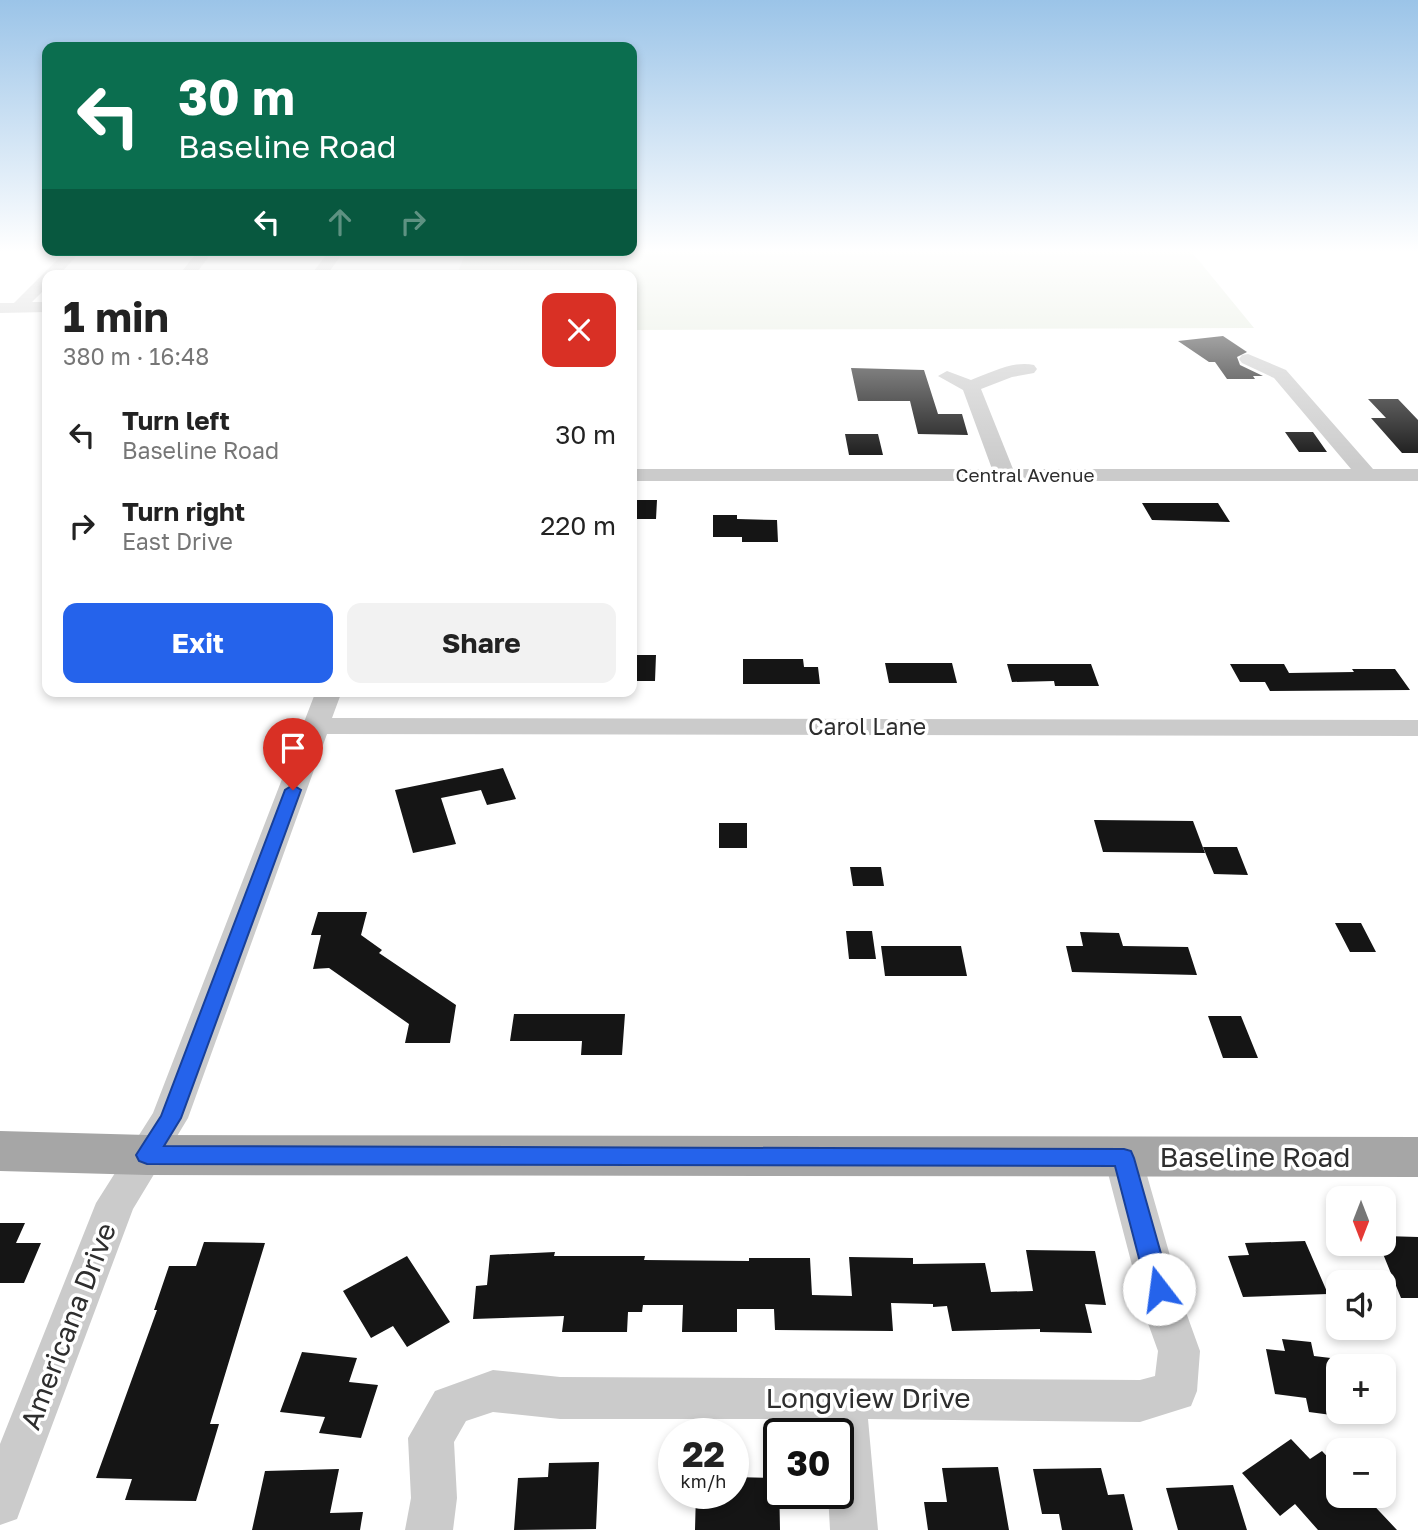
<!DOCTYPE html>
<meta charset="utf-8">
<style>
:root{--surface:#fff;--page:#f2f2f2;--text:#222;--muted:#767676;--accent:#2563eb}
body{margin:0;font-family:"Golos Text",sans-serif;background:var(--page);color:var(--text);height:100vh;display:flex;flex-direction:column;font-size:26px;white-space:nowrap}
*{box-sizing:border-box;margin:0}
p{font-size:23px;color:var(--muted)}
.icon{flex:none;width:38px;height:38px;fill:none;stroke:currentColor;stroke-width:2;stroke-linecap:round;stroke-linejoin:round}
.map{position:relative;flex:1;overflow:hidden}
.panel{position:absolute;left:42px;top:270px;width:595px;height:427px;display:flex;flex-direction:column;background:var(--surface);border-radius:14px;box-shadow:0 4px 10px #0003}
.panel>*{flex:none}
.top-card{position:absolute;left:42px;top:42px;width:595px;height:214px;border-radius:14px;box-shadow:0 4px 10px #0003;background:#0b6e4f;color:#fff;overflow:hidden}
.needle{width:46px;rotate:180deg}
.fabs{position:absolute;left:1326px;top:1186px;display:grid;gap:14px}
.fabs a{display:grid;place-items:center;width:70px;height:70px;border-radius:14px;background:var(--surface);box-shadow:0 4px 10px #0003;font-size:35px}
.speed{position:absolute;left:658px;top:1418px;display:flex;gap:14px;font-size:35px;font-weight:700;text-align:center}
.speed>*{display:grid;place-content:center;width:91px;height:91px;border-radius:50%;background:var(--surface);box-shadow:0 4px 10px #0003;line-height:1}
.speed small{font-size:18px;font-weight:400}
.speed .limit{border:4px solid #111;border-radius:10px;background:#fff;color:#111}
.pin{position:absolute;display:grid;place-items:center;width:60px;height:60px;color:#fff;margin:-72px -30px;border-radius:50% 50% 50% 0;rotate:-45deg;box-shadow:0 0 7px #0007}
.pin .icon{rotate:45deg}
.me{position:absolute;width:77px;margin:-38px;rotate:345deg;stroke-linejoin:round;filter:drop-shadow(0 0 5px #0008)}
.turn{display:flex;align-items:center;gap:24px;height:147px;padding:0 21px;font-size:32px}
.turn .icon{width:91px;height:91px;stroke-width:2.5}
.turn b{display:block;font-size:49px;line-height:60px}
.lanes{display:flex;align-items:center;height:66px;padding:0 21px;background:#0003;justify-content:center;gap:35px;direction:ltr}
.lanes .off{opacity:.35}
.round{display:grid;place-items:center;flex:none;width:74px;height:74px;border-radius:14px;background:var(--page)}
.head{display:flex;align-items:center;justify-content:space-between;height:119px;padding:0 21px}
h1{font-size:42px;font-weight:700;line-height:52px}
.action{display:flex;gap:14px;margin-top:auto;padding:14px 21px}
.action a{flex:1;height:80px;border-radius:14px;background:var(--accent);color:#fff;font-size:28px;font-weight:700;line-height:80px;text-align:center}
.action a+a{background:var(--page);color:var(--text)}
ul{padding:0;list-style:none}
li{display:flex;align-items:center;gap:21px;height:91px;padding:0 21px}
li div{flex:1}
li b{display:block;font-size:26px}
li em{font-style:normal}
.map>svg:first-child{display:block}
</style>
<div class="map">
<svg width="1418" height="1530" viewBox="0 0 1418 1530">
<rect width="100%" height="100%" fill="#fff"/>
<path fill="#e3eadc" d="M466,251H1191L1254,328L632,330V275H457Z"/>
<path fill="#151515" d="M1223,336L1247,352L1237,357L1240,365L1263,376H1253L1255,379H1227L1215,362H1209L1178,341Z
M851,368L924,370L938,414H962L968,435L918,434L910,401H858Z
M1368,399H1398L1418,420V453H1402L1371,418H1386Z
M1285,432H1313L1327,452H1299Z
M845,434H878L883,455H849Z
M634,500H657L656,519H633Z
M1142,503H1218L1230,522L1152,520Z
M713,515H737V519L777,520L778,542H742V537H713Z
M632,655H656L655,681H632Z
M743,659H803L804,667H818L820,684H743Z
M885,663H952L957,683H889Z
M1007,664H1091L1099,686H1055L1054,681L1012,682Z
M1230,664H1284L1289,673L1354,672L1352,669H1395L1410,690L1270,691L1265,682H1240Z
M503,768L516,799L487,805L481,790L441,798L456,844L413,853L395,790Z
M1094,820L1193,821L1205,853L1103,852Z
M719,823H747V848H719Z
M1203,847H1237L1248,875L1214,874Z
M850,867H881L884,886H853Z
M318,912H367L361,935L382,950L379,953L456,1005L450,1043H405L409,1024L329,968L313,969L321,935H311Z
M1335,923H1361L1376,952H1350Z
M846,931H872L876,959H849Z
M1080,932L1119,933L1123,946L1188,947L1197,975L1072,972L1066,946H1083Z
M881,946H961L967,976H885Z
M514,1014H625L622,1055H581L582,1041H510Z
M1208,1016H1241L1258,1058H1223Z
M0,1223H25L16,1243H41L24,1283H0Z
M1384,1236L1418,1237V1298H1401L1379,1244H1384Z
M1305,1241L1328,1294L1243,1297L1228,1256L1249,1255L1245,1243Z
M204,1242L265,1243L210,1424H219L196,1501L125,1500L132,1479L96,1478L157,1310H154L169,1266H196Z
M1026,1250L1095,1251L1106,1305L1085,1304L1092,1333L1040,1332V1329L952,1331L947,1306L933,1307V1304L891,1303L893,1331L775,1330L774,1309H737V1332H682L683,1305H643L642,1312H628L627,1332H562L564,1316L473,1319L476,1286L487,1285L490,1255L555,1252L554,1256H645L644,1260L749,1261V1258H810L812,1295L852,1296L849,1257L913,1258V1264L985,1263L991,1292L1033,1291Z
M407,1256L450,1322L407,1347L393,1326L371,1338L343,1291Z
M1282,1339L1311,1342L1314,1356L1339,1359V1416L1309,1412L1306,1398L1275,1394L1266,1349L1285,1351Z
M302,1352L357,1358L349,1382L378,1385L361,1438L319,1433L325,1417L280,1412Z
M1291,1439L1310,1459L1322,1451L1339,1469V1496H1365L1397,1530H1318L1295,1504L1280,1516L1242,1473Z
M599,1462L596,1529L514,1530L518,1478L548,1477L549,1463Z
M998,1467L1009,1530H928L924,1502H947L942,1468Z
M1101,1468L1108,1495L1124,1494L1133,1530H1062L1059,1514H1042L1033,1469Z
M339,1469L330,1513L363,1512L360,1530H252L265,1471Z
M733,1477L779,1478L780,1530H695L696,1493H733Z
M1233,1485L1247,1530H1178L1166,1488Z"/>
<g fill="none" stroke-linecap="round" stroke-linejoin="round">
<path fill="#cbcbcb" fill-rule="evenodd" d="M66,251H81L59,275H47V287L32,302H47V312L0,313V303H14Z
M198,251H213L195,275H179Z
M329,251H344L327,275H311Z
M1248,354L1286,370L1373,469H1418V481H632V469H992L963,390L938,376L947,371L971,380C990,373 1014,360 1034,365L1037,369L1034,373L1012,377L981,389L1013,469H1351L1274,378L1242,363L1239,359L1242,355Z
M316,691H342L332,718L1418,720V736L327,734L188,1118L133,1209L17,1519L0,1525V1444L96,1203L153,1113Z
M1123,1143L1136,1147L1142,1158L1187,1315L1200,1351L1197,1391L1191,1406L1140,1422L868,1419L878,1530H830L828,1493H838V1433H824L823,1419H560L493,1412L466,1421L454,1442L457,1498L453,1530H405L411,1498L408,1438L435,1391L493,1370L560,1377L1140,1380L1155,1376L1158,1351L1145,1315L1104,1158L1110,1147Z"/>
<path fill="#a6a6a6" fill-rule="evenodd" d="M0,1131L147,1135L1418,1137V1177L147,1175L0,1171Z"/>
</g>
<linearGradient id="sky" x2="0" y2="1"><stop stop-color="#9bc4e8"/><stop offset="0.54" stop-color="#fff"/><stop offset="1" stop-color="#fff" stop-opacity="0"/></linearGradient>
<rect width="1418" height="465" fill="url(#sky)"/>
<path fill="#2563eb" stroke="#184099" stroke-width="2" d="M293,785L301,790L181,1118L164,1146L1124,1149L1131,1151L1134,1158L1171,1289L1167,1297L1159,1300L1151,1297L1147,1289L1115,1166L147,1164L139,1161L136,1155L161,1116L285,790Z"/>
<g text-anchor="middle" stroke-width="7" stroke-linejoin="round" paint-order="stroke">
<g font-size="19" fill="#2e2e2e" stroke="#fff">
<text x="1025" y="482">Central Avenue</text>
</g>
<g font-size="23" fill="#2e2e2e" stroke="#fff">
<text x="867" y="735">Carol Lane</text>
</g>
<g font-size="28" fill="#2e2e2e" stroke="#fff">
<text x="1255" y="1167">Baseline Road</text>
<text transform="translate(68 1326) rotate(-69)" y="10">Americana Drive</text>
<text x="868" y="1408">Longview Drive</text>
</g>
</g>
</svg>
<div class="fabs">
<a><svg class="needle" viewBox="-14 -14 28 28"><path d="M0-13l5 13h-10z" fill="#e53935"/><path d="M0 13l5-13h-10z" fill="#767676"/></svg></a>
<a><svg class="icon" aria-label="sound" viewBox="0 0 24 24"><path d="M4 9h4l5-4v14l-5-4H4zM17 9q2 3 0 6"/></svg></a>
<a>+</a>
<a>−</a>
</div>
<div class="speed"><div>22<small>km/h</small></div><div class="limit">30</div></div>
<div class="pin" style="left:293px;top:790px;background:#d93025"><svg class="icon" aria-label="arrive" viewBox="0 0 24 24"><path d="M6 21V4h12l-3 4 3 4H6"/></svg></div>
<svg class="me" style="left:1159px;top:1289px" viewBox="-20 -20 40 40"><circle r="19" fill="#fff"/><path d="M0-13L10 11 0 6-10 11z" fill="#2563eb"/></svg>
<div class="top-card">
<div class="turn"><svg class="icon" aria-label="left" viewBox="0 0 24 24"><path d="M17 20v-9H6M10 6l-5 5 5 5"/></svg><div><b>30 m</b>Baseline Road</div></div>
<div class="lanes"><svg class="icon" aria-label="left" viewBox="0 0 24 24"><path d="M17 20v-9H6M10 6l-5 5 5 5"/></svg><svg class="icon off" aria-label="ahead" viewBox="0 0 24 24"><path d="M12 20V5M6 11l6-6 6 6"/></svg><svg class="icon off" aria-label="right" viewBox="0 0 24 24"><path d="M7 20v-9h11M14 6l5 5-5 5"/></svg></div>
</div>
<section class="panel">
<div class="head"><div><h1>1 min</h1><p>380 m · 16:48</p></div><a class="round" style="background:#d93025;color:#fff"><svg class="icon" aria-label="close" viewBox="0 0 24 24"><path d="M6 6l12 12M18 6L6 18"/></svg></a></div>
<ul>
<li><svg class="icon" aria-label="left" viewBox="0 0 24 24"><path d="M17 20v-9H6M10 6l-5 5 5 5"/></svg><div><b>Turn left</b><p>Baseline Road</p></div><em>30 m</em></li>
<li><svg class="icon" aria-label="right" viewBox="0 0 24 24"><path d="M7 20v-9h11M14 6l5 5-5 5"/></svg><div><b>Turn right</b><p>East Drive</p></div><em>220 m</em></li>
</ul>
<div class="action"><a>Exit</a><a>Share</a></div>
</section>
</div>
